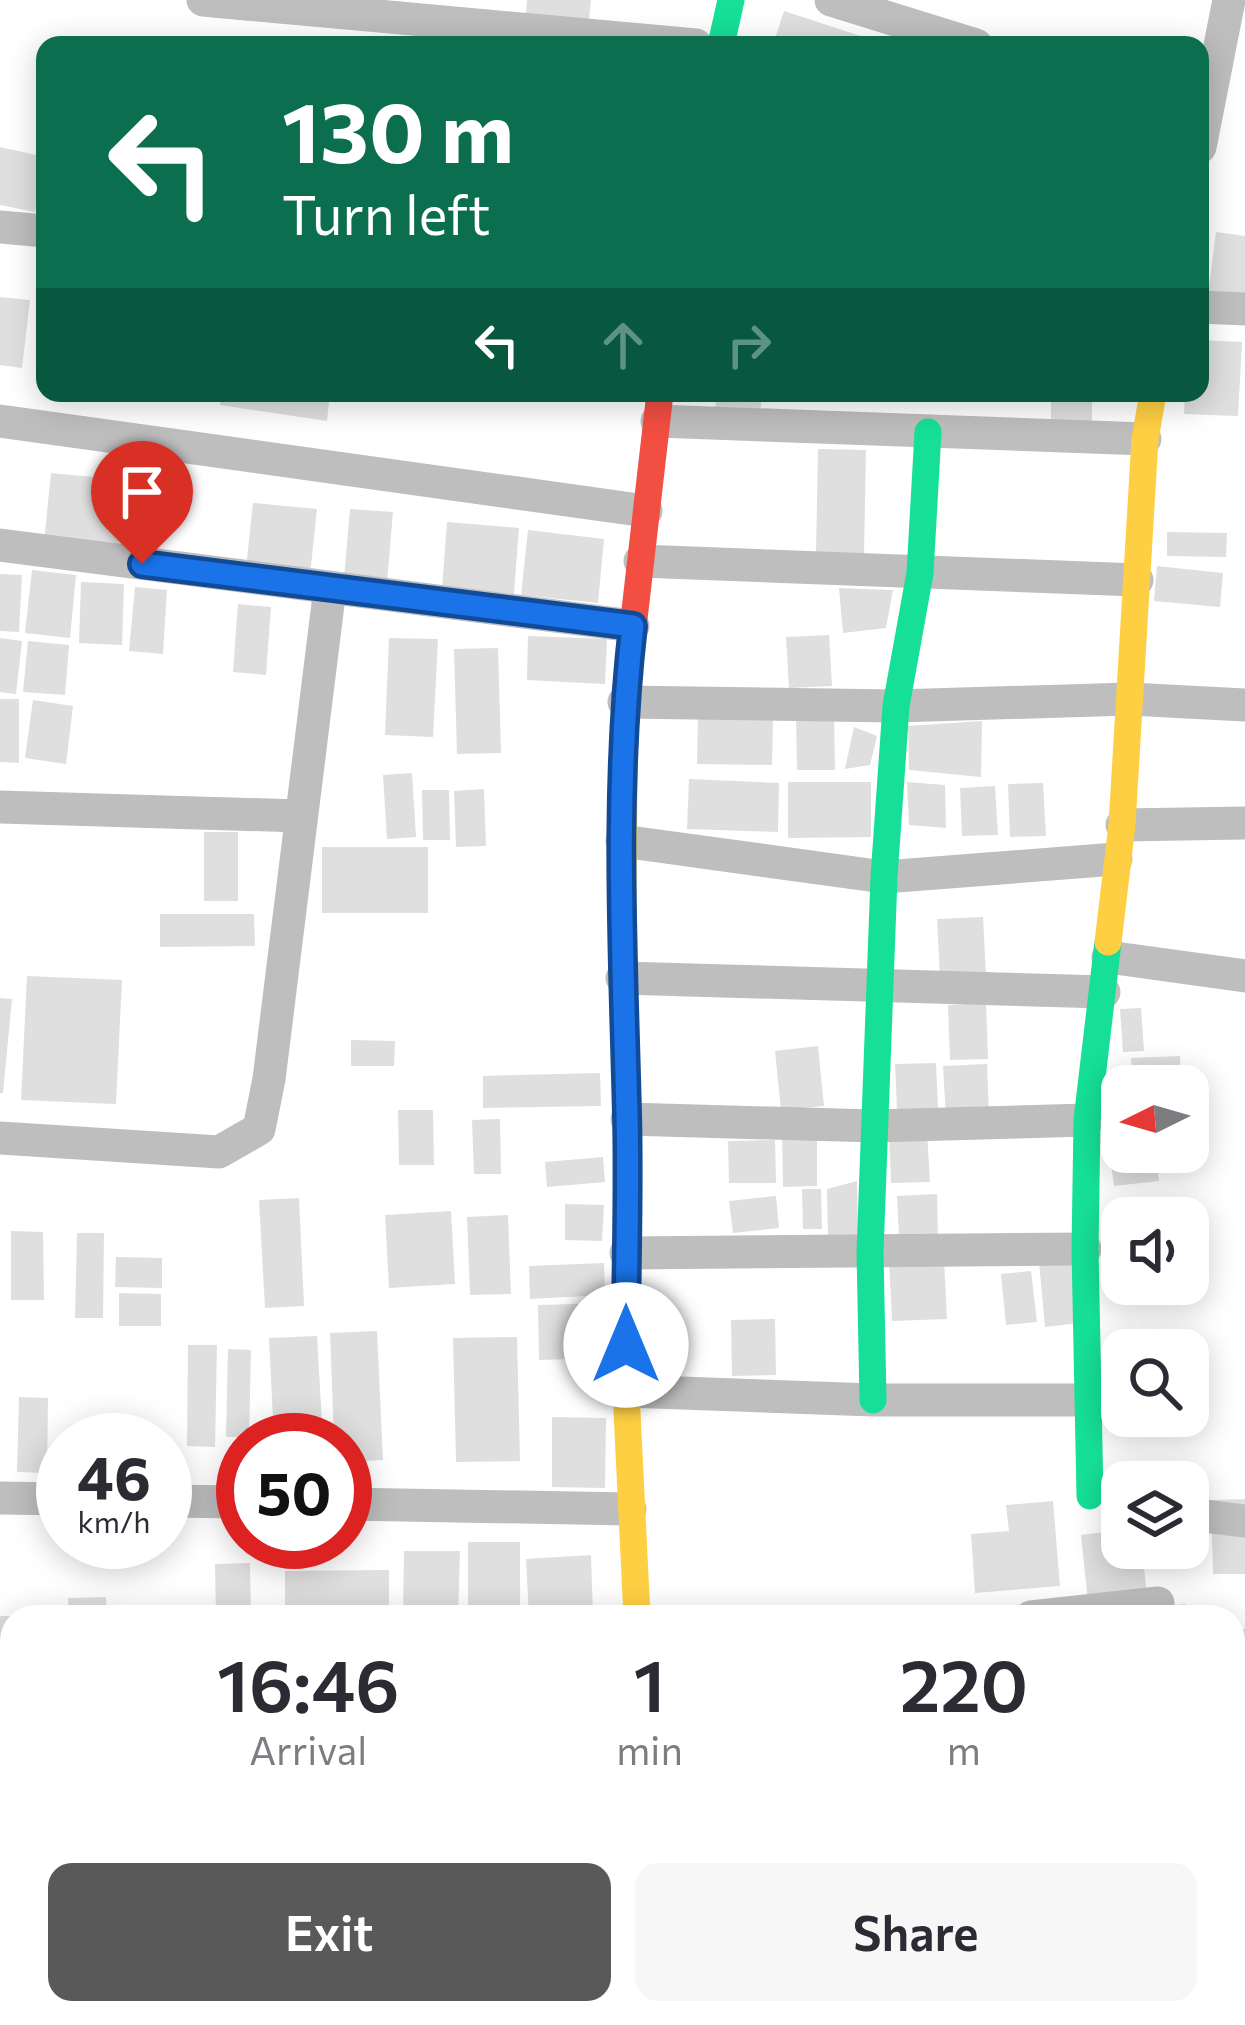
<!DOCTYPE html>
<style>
:root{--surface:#fff;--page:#f7f7f7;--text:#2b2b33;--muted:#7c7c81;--accent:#595959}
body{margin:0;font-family:Commissioner,sans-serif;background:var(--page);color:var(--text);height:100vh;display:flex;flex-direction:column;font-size:45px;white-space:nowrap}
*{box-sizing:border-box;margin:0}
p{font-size:39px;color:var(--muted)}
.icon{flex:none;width:66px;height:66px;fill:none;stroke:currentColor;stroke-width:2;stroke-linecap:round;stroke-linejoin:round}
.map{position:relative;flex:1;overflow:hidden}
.side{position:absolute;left:0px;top:1605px;width:1245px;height:420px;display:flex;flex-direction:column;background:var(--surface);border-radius:36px 36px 0 0;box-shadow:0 6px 30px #0003}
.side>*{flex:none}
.hud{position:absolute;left:36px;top:36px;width:1173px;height:366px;border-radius:24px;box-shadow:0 6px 30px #0003;background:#0b6e4f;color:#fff;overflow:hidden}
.needle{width:78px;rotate:265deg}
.buttons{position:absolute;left:1101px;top:1065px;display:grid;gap:24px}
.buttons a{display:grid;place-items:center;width:108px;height:108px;border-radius:24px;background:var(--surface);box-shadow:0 6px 30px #0003;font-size:60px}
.speed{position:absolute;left:36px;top:1413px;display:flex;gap:24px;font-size:60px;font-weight:700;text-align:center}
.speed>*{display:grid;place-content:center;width:156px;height:156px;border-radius:50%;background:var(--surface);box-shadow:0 6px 30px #0003;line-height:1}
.speed small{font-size:30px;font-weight:400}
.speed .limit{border:18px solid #d22;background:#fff;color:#111}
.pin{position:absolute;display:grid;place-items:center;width:102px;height:102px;color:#fff;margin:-123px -51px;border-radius:50% 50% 50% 0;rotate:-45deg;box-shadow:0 0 12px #0007}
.pin .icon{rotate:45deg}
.me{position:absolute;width:132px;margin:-66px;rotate:0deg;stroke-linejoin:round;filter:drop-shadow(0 0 9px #0008)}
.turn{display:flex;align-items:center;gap:42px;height:252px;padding:0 48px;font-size:54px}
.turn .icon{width:156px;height:156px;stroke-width:2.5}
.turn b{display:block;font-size:84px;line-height:102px}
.lanes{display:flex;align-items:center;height:114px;padding:0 48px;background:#0003;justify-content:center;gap:60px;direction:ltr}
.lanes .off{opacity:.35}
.eta{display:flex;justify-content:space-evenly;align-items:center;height:204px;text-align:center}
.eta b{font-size:72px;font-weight:600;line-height:84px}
.cta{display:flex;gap:24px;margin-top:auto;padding:24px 48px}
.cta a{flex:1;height:138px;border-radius:24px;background:var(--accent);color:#fff;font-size:48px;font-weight:600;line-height:138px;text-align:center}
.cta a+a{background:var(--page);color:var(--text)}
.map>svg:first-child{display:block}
</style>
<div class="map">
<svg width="1245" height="2025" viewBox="0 0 1245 2025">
<rect width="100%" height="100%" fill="#fff"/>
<path fill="#dfdfdf" d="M527,0H591L589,19L526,14Z
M784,11L885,44V45H773Z
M0,147L45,157L35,212L0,205Z
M1216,232L1245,236V300L1208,295Z
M0,297L30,300L22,368L0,365Z
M1200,340L1242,342L1238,416L1184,414L1185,393H1200Z
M222,393H330L327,421L220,405Z
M717,393H762L760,414L715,410Z
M1051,393H1092V427L1051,426Z
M818,449L866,450L864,555L816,554Z
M51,473L147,482L140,552L44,542Z
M253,503L317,509L310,575L246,568Z
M350,509L393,512L387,582L344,578Z
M447,522L519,528L514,594L442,588Z
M528,530L604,539L598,603L521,595Z
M1167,532L1227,533L1226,557L1167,556Z
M1157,566L1223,573L1220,607L1154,601Z
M32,570L76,575L70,638L25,633Z
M0,574L22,575L19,632L0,631Z
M81,582L124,584L122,645L79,643Z
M135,587L167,590L163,654L129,651Z
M839,588L893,590L886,628L843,633Z
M238,604L271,607L266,675L233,672Z
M829,635L832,686L789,688L786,637Z
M528,636L607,639L605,684L527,680Z
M0,638L22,641L16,694L0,692Z
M389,638L438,639L433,737L385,735Z
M28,641L69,645L65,695L23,692Z
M498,648L501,753L457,754L454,649Z
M0,699H19V763L0,762Z
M33,700L73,706L66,764L25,758Z
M796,714H834L835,770H797Z
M698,716L773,718L772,765L697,764Z
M982,721L981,777L909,770L908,726Z
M854,727L877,736L870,765L845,769Z
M412,773L416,837L387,839L383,775Z
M689,779L779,783L778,832L687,829Z
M788,782H871V837L788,838Z
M907,782L945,785L946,828L909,825Z
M1043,783L1046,836L1010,837L1008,784Z
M995,786L998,835L962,836L960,788Z
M484,789L486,846L456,847L454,791Z
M422,790H449L450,840H423Z
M204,832H238V901H204Z
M322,847H428V913H322Z
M160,914H254L255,946L160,947Z
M983,917L986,974L940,977L937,919Z
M27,976L122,980L116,1104L21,1100Z
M0,998L12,999L3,1093H0Z
M986,1003L988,1059L950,1060L948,1005Z
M1141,1008L1144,1051L1123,1052L1120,1009Z
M351,1040L395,1041L394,1066H351Z
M818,1046L824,1106L781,1110L775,1051Z
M1180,1056L1181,1086H1132L1131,1058Z
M936,1063L938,1109L897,1111L895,1064Z
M987,1064L989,1117L946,1118L943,1066Z
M600,1073L601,1106L483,1108V1076Z
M398,1110H433L434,1165H399Z
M500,1119L501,1174H474L472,1120Z
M817,1129V1186L783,1187L782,1130Z
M927,1131L930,1182L891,1183L889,1133Z
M775,1140L776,1183H729L728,1141Z
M1126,1152H1156L1159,1181L1114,1186L1110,1154Z
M603,1157L605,1182L547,1187L545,1162Z
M857,1181L858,1234L828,1241L827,1189Z
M802,1189H821L822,1229H803Z
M937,1194L938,1237L899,1238L897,1196Z
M776,1196L779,1228L733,1233L729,1201Z
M299,1198L304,1306L265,1308L259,1200Z
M565,1204L604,1205L602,1241L565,1240Z
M451,1211L455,1284L389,1288L385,1215Z
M508,1215L511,1294L470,1295L467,1217Z
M11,1231L43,1232L44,1300H11Z
M77,1233H104L103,1318H75Z
M116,1257L162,1258V1288L115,1287Z
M1072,1258L1079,1323L1045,1327L1039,1262Z
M944,1260L947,1319L892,1321L889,1262Z
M604,1263L605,1295L530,1299L529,1266Z
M1031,1271L1037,1322L1006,1325L1001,1274Z
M119,1293L161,1294V1326H119Z
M608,1303L609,1358L539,1360L538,1305Z
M775,1319L776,1375L732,1376L731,1320Z
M377,1331L383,1460L345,1462V1440H334L330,1333Z
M317,1336L323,1440H274L269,1338Z
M517,1337L520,1461L456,1462L453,1338Z
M188,1345H217L215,1447L187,1446Z
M228,1349L251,1350L249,1437H226Z
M1122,1358V1408L1101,1410L1096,1360Z
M19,1397L48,1398L47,1473L17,1472Z
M552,1417L606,1418L605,1488L552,1487Z
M123,1421V1440H88V1422Z
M1245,1499V1574H1213L1211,1500Z
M1053,1501L1060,1586L975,1593L971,1534L1009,1531L1006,1505Z
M1122,1530V1548H1142L1147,1596L1088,1602L1081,1535Z
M468,1542H520V1617H468Z
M404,1551H460L458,1617H403Z
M591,1555L593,1617H529L526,1559Z
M250,1563L251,1617H216L215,1564Z
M389,1570V1617H285V1571Z
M106,1597L107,1617H69L68,1598Z
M1186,1604L1187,1617H1160L1159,1606Z
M144,1610L178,1611V1617H144Z
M0,1616H12V1670L0,1671Z
M1245,1629V1726L1242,1727L1233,1630Z
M1233,1739L1245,1740V1825H1233Z
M1233,1909H1240L1236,1950H1233Z
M145,2013H206V2025H145Z
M587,2013H637L638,2025H588Z
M1088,2013H1153L1152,2025H1087Z
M1166,2013H1234L1233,2025H1165Z"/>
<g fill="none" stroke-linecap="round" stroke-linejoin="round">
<path stroke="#bebebe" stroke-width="33" d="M203,0L696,45
M831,0L976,45
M1200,147L1229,0
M0,227L45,231
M1200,307L1245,309
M0,421L646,511
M657,421L1145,439
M0,545L633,626
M640,561L1137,580
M624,702L896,706L1130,699L1245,705
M0,807L301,816
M1122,825L1245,823
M622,841L884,877L1116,859
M1108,957L1245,976
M622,978L1104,992
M627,1119L874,1126L1087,1120
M0,1138L219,1152L259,1129L269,1079L330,588
M626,1253L1085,1249
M626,1391L873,1400H1088
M0,1498L63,1499
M165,1501L243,1502
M345,1504L630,1509
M1188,1514L1245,1521
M1031,1617L1158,1603
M1233,1874L1245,1875
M0,1887L12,1886"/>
<path stroke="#16e098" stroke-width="27" d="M721,45L731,0
M873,1400L870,1252L884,877L896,706L920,573L928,432
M1090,1496L1085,1249L1087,1120L1108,942
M666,2013L667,2025"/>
<path stroke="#ffcf43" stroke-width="27" d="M625,697L622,978L627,1119L626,1391L637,1617
M1108,942L1122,825L1145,439L1153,393"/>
<path stroke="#f24e42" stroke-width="27" d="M625,697L660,393"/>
</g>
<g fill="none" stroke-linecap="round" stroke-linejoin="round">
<g stroke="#114b97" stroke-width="30">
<path id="route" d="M142,564L633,626C614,788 623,952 627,1114C629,1191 626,1268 626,1345"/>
</g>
<use href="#route" stroke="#1a73e8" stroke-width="21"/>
</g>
</svg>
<div class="buttons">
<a><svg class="needle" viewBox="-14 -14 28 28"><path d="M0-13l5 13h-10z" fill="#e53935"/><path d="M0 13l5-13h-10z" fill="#7c7c81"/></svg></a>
<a><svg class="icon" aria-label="sound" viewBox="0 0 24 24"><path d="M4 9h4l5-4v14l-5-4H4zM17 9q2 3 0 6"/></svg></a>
<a><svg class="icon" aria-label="search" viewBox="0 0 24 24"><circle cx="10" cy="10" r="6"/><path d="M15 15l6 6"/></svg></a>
<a><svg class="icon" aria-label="layers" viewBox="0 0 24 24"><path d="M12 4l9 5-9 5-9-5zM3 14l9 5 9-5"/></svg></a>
</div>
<div class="speed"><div>46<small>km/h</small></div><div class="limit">50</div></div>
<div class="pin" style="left:142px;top:564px;background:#d93025"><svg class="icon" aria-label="arrive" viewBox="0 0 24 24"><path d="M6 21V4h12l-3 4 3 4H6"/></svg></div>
<svg class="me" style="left:626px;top:1345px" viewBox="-20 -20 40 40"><circle r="19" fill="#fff"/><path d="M0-13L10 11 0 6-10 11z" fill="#1a73e8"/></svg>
<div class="hud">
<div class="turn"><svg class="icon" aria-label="left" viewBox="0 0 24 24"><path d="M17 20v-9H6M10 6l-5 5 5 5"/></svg><div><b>130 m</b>Turn left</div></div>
<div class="lanes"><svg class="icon" aria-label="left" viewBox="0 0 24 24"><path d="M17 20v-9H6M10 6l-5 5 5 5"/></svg><svg class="icon off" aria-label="ahead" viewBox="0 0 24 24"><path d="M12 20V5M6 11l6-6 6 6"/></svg><svg class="icon off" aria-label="right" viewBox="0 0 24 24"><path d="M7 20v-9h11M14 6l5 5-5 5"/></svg></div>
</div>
<section class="side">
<div class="eta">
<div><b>16:46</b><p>Arrival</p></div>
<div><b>1</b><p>min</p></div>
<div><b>220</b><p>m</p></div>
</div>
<div class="cta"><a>Exit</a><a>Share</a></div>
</section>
</div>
